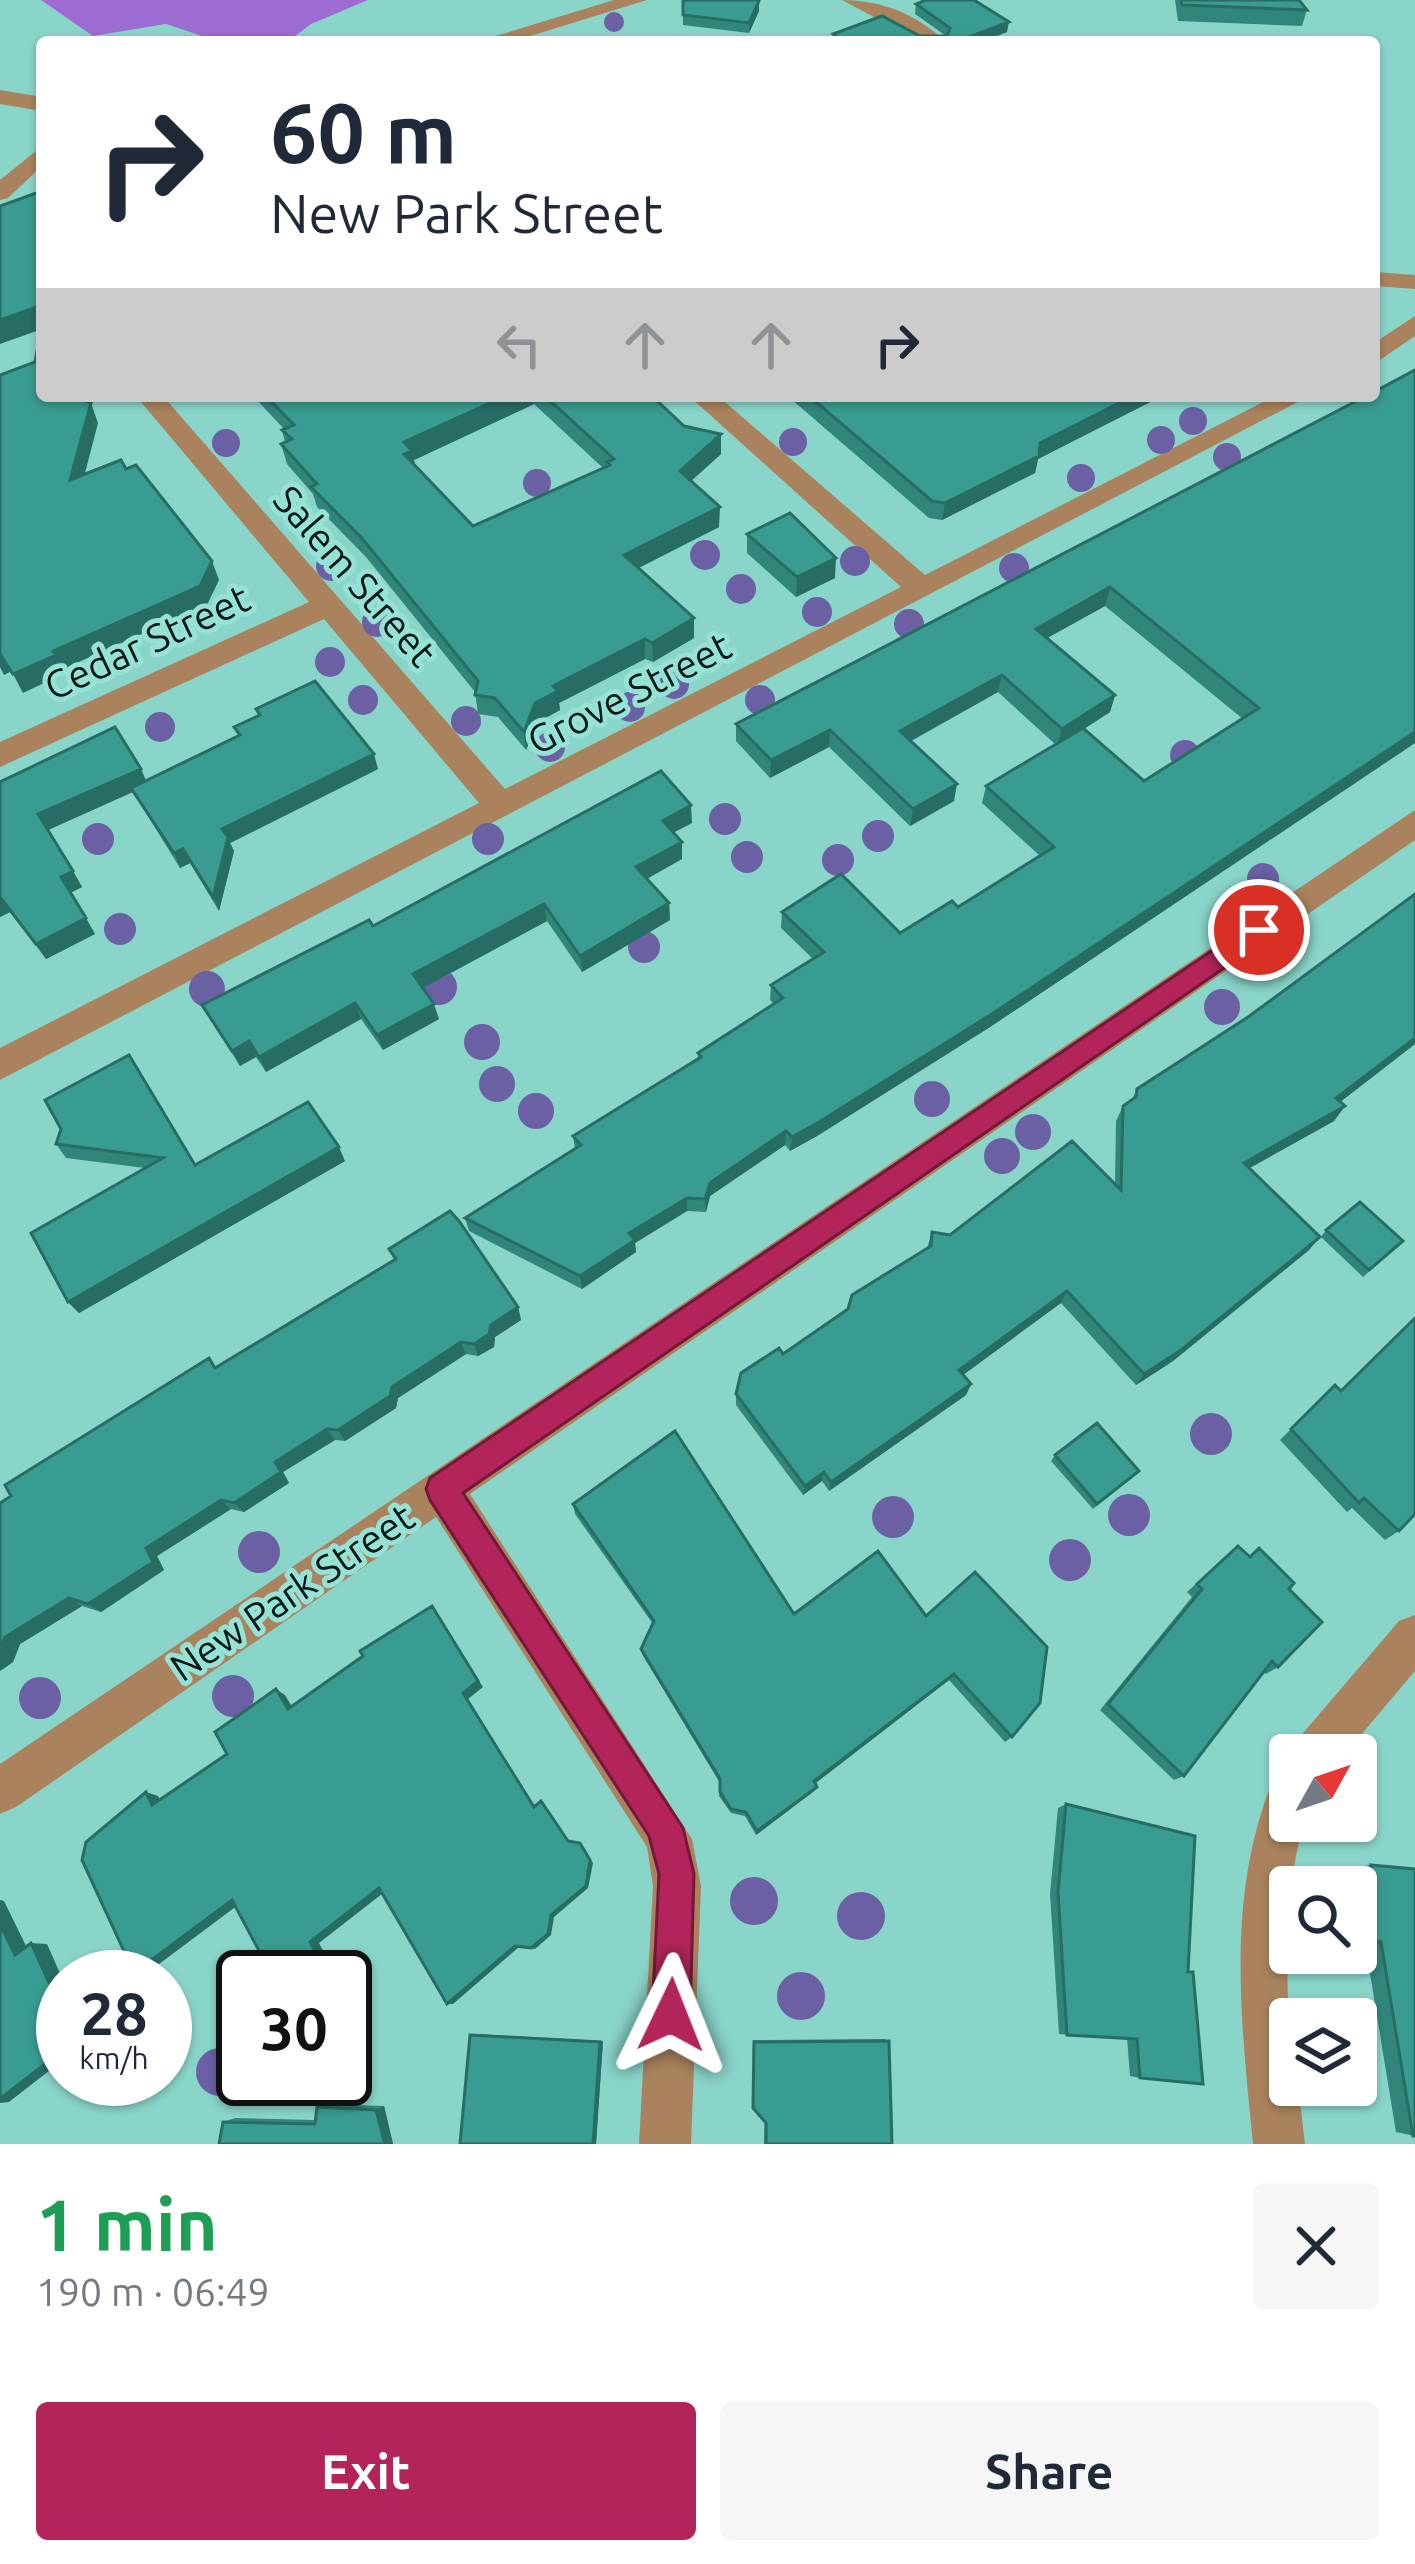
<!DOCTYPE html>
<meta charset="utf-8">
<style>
:root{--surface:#fff;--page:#f6f6f7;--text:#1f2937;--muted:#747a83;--accent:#b3255a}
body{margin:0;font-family:Ubuntu,sans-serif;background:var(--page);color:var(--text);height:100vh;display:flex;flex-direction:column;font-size:45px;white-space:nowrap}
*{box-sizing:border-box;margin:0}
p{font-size:39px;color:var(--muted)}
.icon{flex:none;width:66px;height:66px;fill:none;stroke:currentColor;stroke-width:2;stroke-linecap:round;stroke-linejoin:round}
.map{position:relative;height:2144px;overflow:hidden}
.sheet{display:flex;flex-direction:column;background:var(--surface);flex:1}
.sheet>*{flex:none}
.guide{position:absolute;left:36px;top:36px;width:1344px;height:366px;border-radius:12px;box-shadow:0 3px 9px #0004;background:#fff;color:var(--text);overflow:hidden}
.needle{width:78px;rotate:50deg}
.tools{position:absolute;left:1269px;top:1734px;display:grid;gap:24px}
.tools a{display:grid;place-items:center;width:108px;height:108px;border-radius:12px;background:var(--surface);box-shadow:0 3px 9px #0004;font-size:60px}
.speed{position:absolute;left:36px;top:1950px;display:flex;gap:24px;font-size:60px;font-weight:700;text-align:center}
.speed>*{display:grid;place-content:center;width:156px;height:156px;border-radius:50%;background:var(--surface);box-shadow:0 3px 9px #0004;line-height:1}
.speed small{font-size:30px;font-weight:400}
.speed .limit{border:6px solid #111;border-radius:18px;background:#fff;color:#111}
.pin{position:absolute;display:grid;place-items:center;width:102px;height:102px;color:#fff;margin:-51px;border:6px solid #fff;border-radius:50%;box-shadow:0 3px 12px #0007}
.me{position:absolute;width:132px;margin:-66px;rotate:2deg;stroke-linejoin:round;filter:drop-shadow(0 0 9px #0008)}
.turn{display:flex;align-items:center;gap:42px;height:252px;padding:0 36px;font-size:54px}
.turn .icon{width:156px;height:156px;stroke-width:2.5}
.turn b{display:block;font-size:84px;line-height:102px}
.lanes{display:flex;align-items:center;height:114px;padding:0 36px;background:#0003;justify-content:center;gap:60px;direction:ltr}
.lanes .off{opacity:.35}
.round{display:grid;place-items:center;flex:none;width:126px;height:126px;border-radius:12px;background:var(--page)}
.head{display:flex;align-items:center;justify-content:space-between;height:204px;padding:0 36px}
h1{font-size:72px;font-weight:700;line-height:90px;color:#1e9e55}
.action{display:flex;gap:24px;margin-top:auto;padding:24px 36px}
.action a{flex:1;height:138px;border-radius:12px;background:var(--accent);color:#fff;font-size:48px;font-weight:700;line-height:138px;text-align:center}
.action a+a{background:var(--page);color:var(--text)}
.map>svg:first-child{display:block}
</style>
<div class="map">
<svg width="1415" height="2144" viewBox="0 0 1415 2144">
<rect width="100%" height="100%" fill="#8ad5ca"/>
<path fill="#9d6cd2" d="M41,0H368L311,24L287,42H220L166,24L93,36Z"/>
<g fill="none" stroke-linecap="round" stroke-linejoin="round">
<path fill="#aa835e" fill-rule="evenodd" d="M614,0H647L511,42H476Z
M842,0C881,0 917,14 946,42H921Z
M0,90L42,97V111L0,104Z
M42,146V166L8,198L0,200V180Z
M1374,272L1415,275V289L1374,286Z
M1415,316V336L1374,364V343Z
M136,396H163L505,789L901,587L689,396H718L925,575L1275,396H1309L0,1080V1048L479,803L324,619L0,767V742L309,602Z
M1415,810V840L470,1494L692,1839L701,1886L691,2144H639L653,1886L647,1847L436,1517L16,1807L0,1814V1764Z
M1415,1615V1671L1344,1755H1291L1298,1739L1399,1621Z
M1290,1771V1821H1305C1278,1905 1290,1999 1290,2085H1298L1305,2144H1253C1241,2021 1225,1895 1274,1778Z"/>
</g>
<g fill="#6b60a4">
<circle cx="614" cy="22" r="10"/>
<circle cx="1193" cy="421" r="14"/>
<circle cx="1161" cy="440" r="14"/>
<circle cx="793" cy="442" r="14"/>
<circle cx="226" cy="443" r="14"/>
<circle cx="1227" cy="457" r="14"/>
<circle cx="1081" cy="478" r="14"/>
<circle cx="537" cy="483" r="14"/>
<circle cx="705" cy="555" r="15"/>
<circle cx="855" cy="561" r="15"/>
<circle cx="331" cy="566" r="15"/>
<circle cx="1014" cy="568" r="15"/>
<circle cx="741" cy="589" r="15"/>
<circle cx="817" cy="612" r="15"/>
<circle cx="377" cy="622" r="15"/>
<circle cx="909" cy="624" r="15"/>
<circle cx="330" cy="662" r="15"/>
<circle cx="674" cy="684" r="15"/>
<circle cx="363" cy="700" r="15"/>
<circle cx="760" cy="700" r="15"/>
<circle cx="630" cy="707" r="15"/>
<circle cx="466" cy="721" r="15"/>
<circle cx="160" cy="727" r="15"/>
<circle cx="550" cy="747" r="15"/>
<circle cx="1185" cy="755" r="15"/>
<circle cx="725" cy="819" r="16"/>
<circle cx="878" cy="836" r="16"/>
<circle cx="98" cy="839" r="16"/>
<circle cx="488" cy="839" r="16"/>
<circle cx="747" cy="857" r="16"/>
<circle cx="838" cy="860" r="16"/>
<circle cx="1263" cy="879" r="16"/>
<circle cx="120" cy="929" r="16"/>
<circle cx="644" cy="947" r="16"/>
<circle cx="439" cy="987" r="18"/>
<circle cx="207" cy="989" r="18"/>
<circle cx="1222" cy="1007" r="18"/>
<circle cx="482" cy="1042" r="18"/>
<circle cx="497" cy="1084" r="18"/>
<circle cx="932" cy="1099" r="18"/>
<circle cx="536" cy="1111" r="18"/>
<circle cx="1033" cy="1132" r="18"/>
<circle cx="1002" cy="1156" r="18"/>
<circle cx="1211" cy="1434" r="21"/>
<circle cx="1129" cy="1515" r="21"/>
<circle cx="893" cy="1517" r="21"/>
<circle cx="259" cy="1552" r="21"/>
<circle cx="1070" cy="1560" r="21"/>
<circle cx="233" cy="1696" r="21"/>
<circle cx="40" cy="1698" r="21"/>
<circle cx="754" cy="1901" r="24"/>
<circle cx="861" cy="1916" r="24"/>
<circle cx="801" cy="1996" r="24"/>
<circle cx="220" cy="2072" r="24"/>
</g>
<path fill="#31867c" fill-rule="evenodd" d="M1175,0H1299L1307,10L1302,26L1178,21Z
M916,4L1007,32L981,42H832L833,34L946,36L915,14Z
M759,11L749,33L683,25V15Z
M253,396H652L684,426L721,454L691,481L719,527L639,568L694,618V638L653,662L645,659L559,703L560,710L538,722L526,750L498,717L478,714L475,692L366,557L317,507L313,494L287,464L281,444L285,442L282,430L284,429ZM534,404L603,468L473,526L415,466L414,460Z
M791,396H1162L1038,459L1035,473L942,520L929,518L791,399Z
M1366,396L1415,743L990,1027L817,1136L790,1151L785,1145L710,1196L706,1212L687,1211L635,1243L636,1252L582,1289L469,1231L465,1218L575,1149L573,1136L698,1059V1053L774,1004L770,1000L771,985L813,959L781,928L782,912L900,933L958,907L1040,856L982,803L986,786L1056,745L998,692L910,741L954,801L910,826L829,747L770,778L736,741V724ZM1105,606L1243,719L1144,781L1084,729L1110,712L1115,695L1047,638Z
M747,534L835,578L796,597L747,553Z
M256,709L378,769L230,843L234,851L219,911L190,863L180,868L133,792L48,830L82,887L70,893L95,934L46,959L10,912L0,917V782L146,781L238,736L234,727L258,716Z
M692,823L674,832L682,842V859L647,878L669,903L670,920L582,972L547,921L423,988L439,1019L383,1050L361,1019L266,1072L256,1057L240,1066L202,1005L373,926Z
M1415,894V1044L1340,1102L1345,1106L1334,1121L1250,1168L1309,1250L1173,1361L1136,1385L1061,1303L963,1374L971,1384L966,1395L829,1491L822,1481L803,1495L736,1405V1394L783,1354L848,1309L927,1248L932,1232L950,1235L1115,1184L1116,1121L1123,1106L1132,1100L1137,1089L1248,1017Z
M61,1129L195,1164L345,1161L79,1313L68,1302L145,1168L66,1158L56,1144Z
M1326,1230L1403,1241L1363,1277L1321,1237Z
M389,1249L518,1307L521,1320L495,1337L494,1347L478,1356L466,1354L398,1398L396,1408L345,1441L335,1440L283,1472L289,1483L244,1512L231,1509L157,1556L164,1570L101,1612L82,1606L20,1644L13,1662L0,1671L216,1368L394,1260Z
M1335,1385L1341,1390L1399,1531L1385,1540L1352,1508L1347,1512L1280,1440Z
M1055,1455L1134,1476L1093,1509L1051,1461Z
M573,1504L794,1614L878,1551L1012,1737L1005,1742L949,1680L815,1783L817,1787L814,1791L756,1835L745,1816L731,1813L719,1796L720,1783L643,1656L641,1649L653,1624L575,1514Z
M1238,1546L1249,1556L1259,1548L1289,1589L1278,1667L1266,1674L1264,1672L1184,1776L1174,1780L1100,1710L1192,1597L1187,1592Z
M1066,1804L1195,1836L1140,2078L1130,2076L1127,2038L1059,2034L1050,1894L1058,1808Z
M1371,1865L1415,2136L1396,2132L1365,1943L1356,1942V1887H1339L1337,1871L1357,1869L1356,1867Z
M476,2034L603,2041L596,2144H460L470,2035Z
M884,2039L889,2041L892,2144H764L765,2121L752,2105L753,2040Z
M326,2104L384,2106L393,2144H219L223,2122L235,2118L315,2120L317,2107Z"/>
<path fill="#286d65" d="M759,1V11L749,33V23Z
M1009,22L1007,32L981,42H956Z
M42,305V329L0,344V320Z
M505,396H533L534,404L414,460L416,471L404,454V442Z
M1133,396H1162L1038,459L1035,473L942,520L945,503L1040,443Z
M91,403L98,423L78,500L70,480Z
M721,434V454L680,491V471Z
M720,507L719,527L626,574L624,555Z
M836,558L835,578L796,597L797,577Z
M212,561L219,580L207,605L63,669L65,673L23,693L13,674Z
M1110,587L1105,606L1031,647L1036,629Z
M694,618V638L653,662L652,643Z
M645,639V659L559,703L560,710L538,722L526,750L524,732L535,703L553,686Z
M0,654L10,672L4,675L0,667Z
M1002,675L998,692L897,749L900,731Z
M1115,695L1110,712L1057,746L1062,729Z
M830,730L829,747L770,778L771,760Z
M1415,732V743L990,1027L817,1136L790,1151L792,1137Z
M374,754L378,769L230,843L234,851L219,911L213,897L222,829Z
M141,769L148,785L48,830L38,814Z
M957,784L954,801L910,826L913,809Z
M691,805L692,823L663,838V821Z
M682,842V859L638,884L636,867Z
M183,849L190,863L180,868L174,853Z
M73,871L82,887L70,893L61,877Z
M0,897L10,912L0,917Z
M669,903L670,920L582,972L580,956Z
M544,904L547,921L417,991L413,974Z
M86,918L95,934L46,959L36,944Z
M355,1003L361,1019L266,1072L259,1057Z
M434,1004L439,1019L383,1050L377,1035Z
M1415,1038V1044L1326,1113L1336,1098Z
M249,1041L256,1057L240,1066L232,1051Z
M1345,1106L1334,1121L1235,1176L1244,1163Z
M786,1131L785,1145L710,1196L706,1212L705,1199L710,1183Z
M339,1147L345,1161L79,1313L68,1302Z
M687,1198V1211L635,1243L636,1252L582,1289L580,1276L629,1233Z
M1320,1237L1309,1250L1173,1361L1136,1385L1144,1374Z
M1067,1291L1061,1303L955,1381L959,1370Z
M518,1307L521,1320L495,1337L494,1347L478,1356L474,1344L491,1325Z
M461,1342L466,1354L398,1398L396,1408L345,1441L338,1430L392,1387Z
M971,1384L966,1395L829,1491L831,1482Z
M327,1429L335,1440L283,1472L289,1483L244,1512L234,1503L275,1462Z
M824,1472L822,1481L803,1495L805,1486Z
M221,1500L231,1509L157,1556L164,1570L101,1612L88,1604L146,1548Z
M69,1598L82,1606L20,1644L13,1662L0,1671V1650L5,1637Z
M437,1614L483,1687L468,1699L537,1811L463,1693Z
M954,1674L949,1680L812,1786L814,1781Z
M276,1689L285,1695L297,1715L288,1709Z
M817,1787L814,1791L756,1835L757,1831Z
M146,1792L158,1796L164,1809L152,1805Z
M582,1846L593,1863L588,1888L554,1917L551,1935L535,1949L531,1948L551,1915Z
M379,1888L387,1890L319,1943L337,1977H328L310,1942Z
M0,1900L4,1901L31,1956L15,1955L0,1924Z
M232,1900L242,1902L147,1973H134Z
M31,1943L47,1944L63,1980V2014Z
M515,1946L519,1947L453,2004H447Z
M603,2041L596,2144H593L600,2042Z
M63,2050V2060L9,2102L0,2103V2099Z
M384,2106L393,2144H385L376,2110Z"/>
<path fill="#399c90" stroke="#286d65" stroke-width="3" d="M683,0H759V1L749,23L683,15Z
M926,0H974L1009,22L956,42H842L833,34L882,16L920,36H947L950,28L916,4Z
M1181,0H1299L1307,10L1182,5Z
M42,191V305L0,320V206Z
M38,346L42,351V396H74L91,403L70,480L121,460L126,469L136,465L212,561L200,586L53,651L56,655L13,674L0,654V375L35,362Z
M1415,370V732L995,1012L819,1122L792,1137L786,1131L710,1183L705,1199L687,1198L629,1233L635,1240L580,1276L465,1218L581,1145L573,1136L701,1057L698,1053L783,998L771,985L824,952L782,912L841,874L900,933L952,901L958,907L1054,847L986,786L1083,728L1144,781L1259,708L1110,587L1036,629L1115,695L1062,729L1002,675L900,731L957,784L913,809L830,730L771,760L736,724L1366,396H1374V392Z
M266,396H505L404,442L412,451L404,454L473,526L610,465L607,462L614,459L545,396H652L684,426L721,434L680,471L720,507L624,555L694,618L652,643L645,639L553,686L558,691L535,703L524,732L495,698L475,695L478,681L361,537L311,487L317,484L281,444L292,439L282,430L294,425Z
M809,396H1133L1040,443L1039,456L945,503L932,501Z
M790,513L836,558L797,577L747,534Z
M315,681L374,754L222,829L228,837L213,897L183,849L174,853L131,788L240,735L234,727L260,715L256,709Z
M115,727L141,769L38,814L73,871L61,877L86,918L36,944L0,897V782Z
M661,771L691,805L663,821L682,842L636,867L669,903L580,956L544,904L413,974L434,1004L377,1035L355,1003L259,1057L249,1041L232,1051L202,1005L369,920L373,926Z
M1415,894V1038L1336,1098L1345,1106L1244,1163L1320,1237L1181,1350L1144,1374L1067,1291L959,1370L971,1384L831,1482L824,1472L805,1486L736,1394L741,1373L779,1348L783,1354L848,1309L852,1295L931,1246L932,1232L950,1235L1072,1141L1121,1190L1123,1106L1136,1097L1137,1089L1248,1017Z
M129,1055L195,1165L308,1102L339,1147L68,1302L31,1233L163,1158L56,1144L61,1129L45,1100Z
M1360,1202L1403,1241L1369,1270L1326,1230Z
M450,1211L459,1221L518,1307L491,1325L489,1334L474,1344L461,1342L392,1387L390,1396L338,1430L327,1429L275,1462L281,1472L234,1503L221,1500L146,1548L153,1562L88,1604L69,1598L5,1637L0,1650V1503L11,1496L5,1485L209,1358L215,1368L396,1259L389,1249Z
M1415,1318V1514L1399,1531L1364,1498L1359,1503L1291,1429L1335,1385L1341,1391Z
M1097,1423L1139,1471L1097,1504L1055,1455Z
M675,1431L794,1614L878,1551L926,1616L975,1572L1047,1647L1040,1703L1012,1737L954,1674L814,1781L817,1787L757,1831L746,1812L731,1809L720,1792V1779L641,1649L654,1621L573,1504Z
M1238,1546L1250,1557L1259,1548L1294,1583L1289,1589L1322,1622L1278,1667L1272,1661L1184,1776L1108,1704L1202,1589L1197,1584Z
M432,1606L478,1681L463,1693L534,1807L541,1801L568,1841L580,1843L590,1860L586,1886L551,1915L548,1934L531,1948L515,1946L447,2004L379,1888L310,1942L328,1977H273L232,1900L134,1973L82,1860L86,1842L146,1792L152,1805L227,1754L215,1732L276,1689L288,1709L363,1656L360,1651Z
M1066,1804L1195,1836L1188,1972H1193L1203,2084L1140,2078L1137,2039L1067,2035L1058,1892Z
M1371,1865L1415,1869V2136H1413L1381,1942L1360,1940L1356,1887H1354L1352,1869L1372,1870Z
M0,1924L15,1955L31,1943L63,2014V2050L0,2099Z
M470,2035L600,2042L593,2144H460Z
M889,2041L892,2144H766V2123L753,2108L754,2042Z
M317,2107L376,2110L385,2144H219L223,2122L315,2124Z"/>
<path fill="#b3255a" stroke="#74183a" stroke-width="3" d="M1259,919L1269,922L1272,930L1269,937L463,1493L683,1828L694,1874L690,2015L684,2028L671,2034L658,2028L652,2015L659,1874L649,1836L430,1500L426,1489L430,1478Z"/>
<g text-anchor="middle" stroke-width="10" stroke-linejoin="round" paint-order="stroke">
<g font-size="39" fill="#001916" stroke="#96e2d7">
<text transform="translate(355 576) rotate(49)" y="14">Salem Street</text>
<text transform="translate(147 642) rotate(-25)" y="14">Cedar Street</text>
<text transform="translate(629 693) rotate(-27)" y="14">Grove Street</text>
<text transform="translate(292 1592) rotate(-34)" y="14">New Park Street</text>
</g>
</g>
</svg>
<div class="tools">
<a><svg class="needle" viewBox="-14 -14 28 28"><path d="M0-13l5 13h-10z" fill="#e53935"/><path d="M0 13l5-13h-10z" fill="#747a83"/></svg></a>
<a><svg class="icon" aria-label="search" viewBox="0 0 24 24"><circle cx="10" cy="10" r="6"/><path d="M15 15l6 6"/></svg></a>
<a><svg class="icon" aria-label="layers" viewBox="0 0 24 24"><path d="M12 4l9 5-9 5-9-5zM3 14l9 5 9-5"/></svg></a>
</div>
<div class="speed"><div>28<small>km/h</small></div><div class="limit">30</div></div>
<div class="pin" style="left:1259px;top:930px;background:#d93025"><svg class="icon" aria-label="arrive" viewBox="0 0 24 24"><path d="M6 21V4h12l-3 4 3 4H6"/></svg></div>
<svg class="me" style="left:671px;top:2015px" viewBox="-20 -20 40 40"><path d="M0-17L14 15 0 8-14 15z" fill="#b3255a" stroke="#fff" stroke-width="4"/></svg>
<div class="guide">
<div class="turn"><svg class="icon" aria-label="right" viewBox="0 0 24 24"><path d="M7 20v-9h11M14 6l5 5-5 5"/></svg><div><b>60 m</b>New Park Street</div></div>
<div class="lanes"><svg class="icon off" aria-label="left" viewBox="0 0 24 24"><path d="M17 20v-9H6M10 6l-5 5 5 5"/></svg><svg class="icon off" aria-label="ahead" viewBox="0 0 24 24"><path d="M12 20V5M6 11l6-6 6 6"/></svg><svg class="icon off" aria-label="ahead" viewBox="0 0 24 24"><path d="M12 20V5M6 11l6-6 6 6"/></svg><svg class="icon" aria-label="right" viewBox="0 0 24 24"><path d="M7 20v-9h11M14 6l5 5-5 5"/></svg></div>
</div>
</div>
<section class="sheet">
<div class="head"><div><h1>1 min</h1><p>190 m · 06:49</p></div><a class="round"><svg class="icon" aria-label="close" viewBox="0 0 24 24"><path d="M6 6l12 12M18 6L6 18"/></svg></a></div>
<div class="action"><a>Exit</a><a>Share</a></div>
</section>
